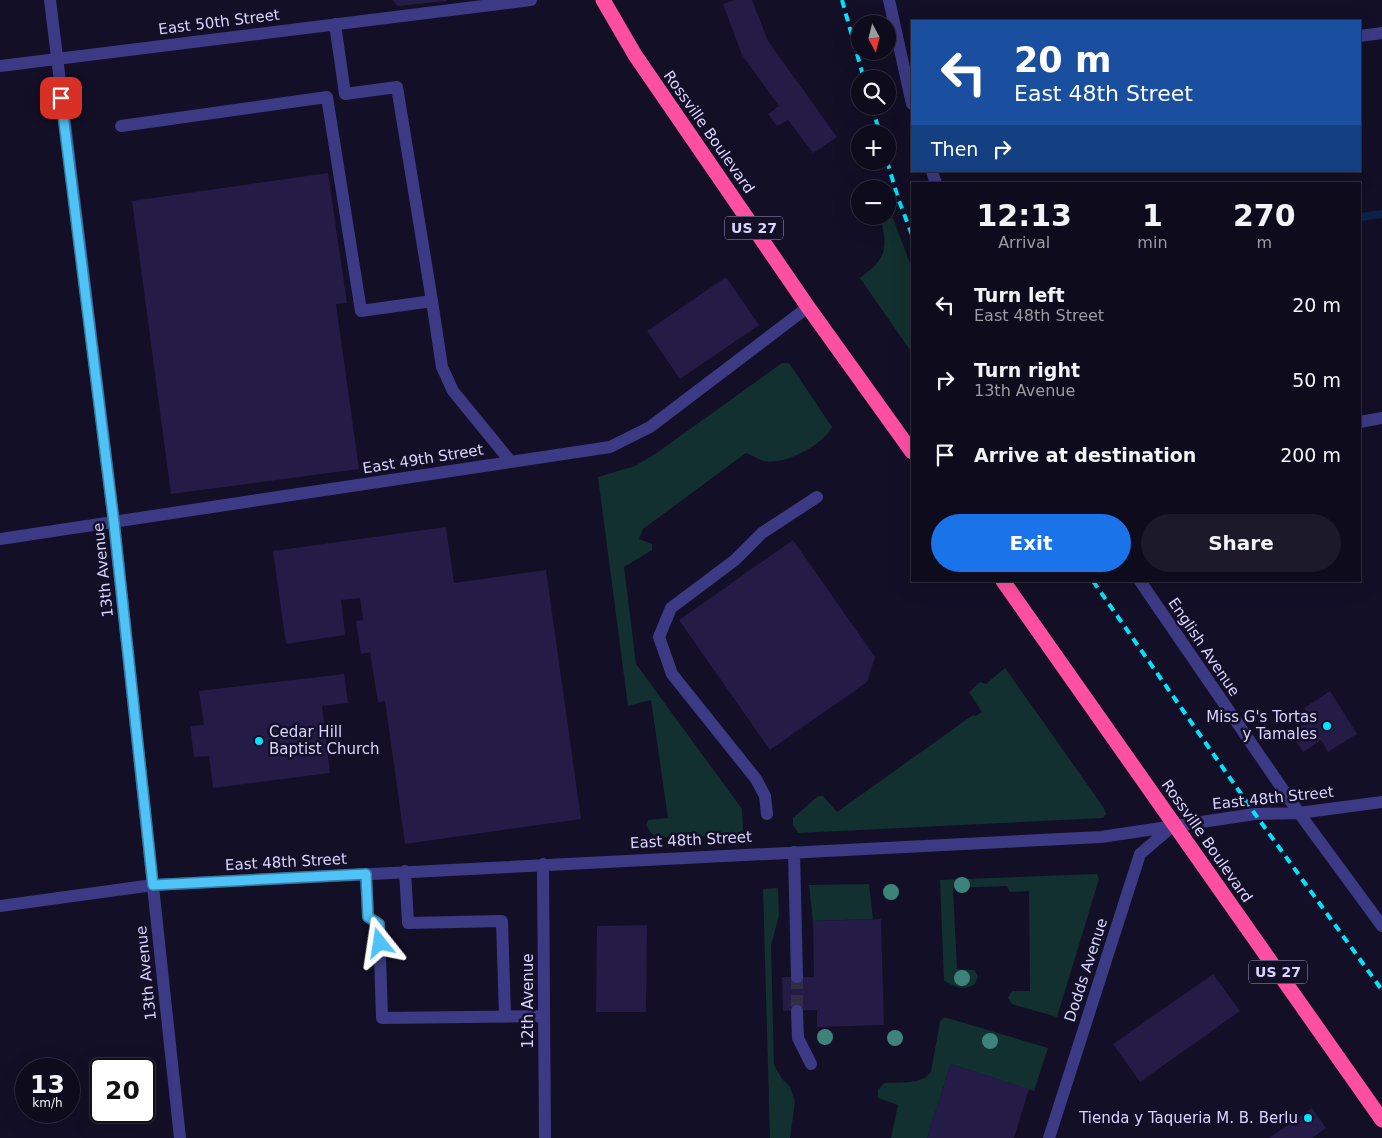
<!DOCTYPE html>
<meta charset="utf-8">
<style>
:root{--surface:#0e0b1c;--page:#1c1929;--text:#f1f3f6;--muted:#9b9ba3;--line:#2e2b3b;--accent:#1a73e8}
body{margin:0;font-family:"DejaVu Sans",sans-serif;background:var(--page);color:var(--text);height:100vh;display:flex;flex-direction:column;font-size:19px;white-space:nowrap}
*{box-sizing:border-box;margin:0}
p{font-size:16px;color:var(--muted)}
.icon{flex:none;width:28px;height:28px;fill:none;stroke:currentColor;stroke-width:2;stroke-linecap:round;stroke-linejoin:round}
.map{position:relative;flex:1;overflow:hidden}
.sheet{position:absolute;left:911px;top:182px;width:450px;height:400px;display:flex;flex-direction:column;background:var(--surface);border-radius:0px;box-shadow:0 5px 20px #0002,0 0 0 1px var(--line)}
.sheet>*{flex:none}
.hud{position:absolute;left:911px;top:20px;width:450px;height:152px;border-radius:0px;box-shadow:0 5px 20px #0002,0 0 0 1px var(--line);background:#1a4fa0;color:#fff;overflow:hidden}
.needle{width:32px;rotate:173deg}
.controls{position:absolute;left:851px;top:15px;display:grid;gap:10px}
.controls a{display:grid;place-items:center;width:45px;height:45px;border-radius:50%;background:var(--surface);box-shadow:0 5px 20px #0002,0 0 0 1px var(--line);font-size:25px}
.speed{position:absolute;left:15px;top:1058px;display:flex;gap:10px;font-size:25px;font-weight:700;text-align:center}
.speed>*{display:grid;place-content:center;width:65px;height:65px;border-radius:50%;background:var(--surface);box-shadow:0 5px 20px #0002,0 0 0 1px var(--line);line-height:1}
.speed small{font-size:12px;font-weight:400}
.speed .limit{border:2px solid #111;border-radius:8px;background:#fff;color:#111}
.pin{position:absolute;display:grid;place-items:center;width:42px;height:42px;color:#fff;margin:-21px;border-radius:10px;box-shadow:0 2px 8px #0006}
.me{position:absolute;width:55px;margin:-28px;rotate:345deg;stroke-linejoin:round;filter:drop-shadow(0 0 4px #0008)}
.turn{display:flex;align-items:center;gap:18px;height:105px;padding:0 20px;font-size:22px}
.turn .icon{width:65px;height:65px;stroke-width:2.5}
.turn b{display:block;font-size:35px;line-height:42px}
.then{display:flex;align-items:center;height:48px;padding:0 20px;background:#0003;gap:10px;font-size:19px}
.eta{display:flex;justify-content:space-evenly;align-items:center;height:85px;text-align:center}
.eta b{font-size:30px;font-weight:800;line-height:35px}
.cta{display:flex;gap:10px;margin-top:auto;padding:10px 20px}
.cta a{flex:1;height:58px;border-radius:30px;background:var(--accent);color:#fff;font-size:20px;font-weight:800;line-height:58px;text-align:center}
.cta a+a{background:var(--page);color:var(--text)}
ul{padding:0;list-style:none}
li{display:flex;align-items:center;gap:15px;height:75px;padding:0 20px}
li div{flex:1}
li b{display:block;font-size:19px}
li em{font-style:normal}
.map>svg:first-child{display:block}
</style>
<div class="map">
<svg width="1382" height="1138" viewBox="0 0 1382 1138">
<rect width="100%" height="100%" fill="#130f26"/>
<path fill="#12302f" d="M893,218L912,269V353L860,278C884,260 889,251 881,221Z
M782,363H789L832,427C823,445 785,465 765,461C759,460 752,455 746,453L643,529L639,539L652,544V550L624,567L636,664L742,809L743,829L739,836L658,837L651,833L646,825L648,820L668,818L651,700L628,706L598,477L635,466L658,452Z
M1005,668L1104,808L1106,814L1103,818L798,833L793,825V818L818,796H823L837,812L973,715L976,716L982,712L969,692L980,682L986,684Z
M1097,874L1099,879L1057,1017L1012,1004L1008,998L1012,991H1030L1029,891L1010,892L1007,886L953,888L957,969L974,970L978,976L975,984C963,991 956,987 944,981L940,880Z
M869,884L873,919L813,921L809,885Z
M778,888L779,915L771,946L774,1065L782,1079L790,1087L795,1102L790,1138H770L763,889Z
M944,1017L1048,1048L1034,1091L951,1064L927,1138H891L898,1105L878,1098V1090L884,1083C899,1082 922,1085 931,1072L940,1022Z"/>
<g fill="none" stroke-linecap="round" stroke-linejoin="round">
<path stroke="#0c2248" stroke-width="8" d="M1360,217L1382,214"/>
</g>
<path fill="#241b47" d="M392,0H447V1L398,6Z
M734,0H752L768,41L837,137L813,153L788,120L777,126L768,114L779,106L742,55L723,4Z
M328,173L347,303L336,304L359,469L171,494L132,201Z
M726,277L759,325L680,379L647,331Z
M446,527L454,583L546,570L581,819L405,844L385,701L378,703L370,652L361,654L356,621L363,620L360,598L341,600L345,635L286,644L273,551Z
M793,540L875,657L867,682L770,750L679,620Z
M344,674L348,703L322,706L330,773L213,788L209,756L194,757L190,726L204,725L199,691Z
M1330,691L1357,734L1328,752L1321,740L1303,752L1290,733L1311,719L1304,708Z
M881,919L884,1025L817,1027V1010L783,1011L782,977H814L813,921Z
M647,925L646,1012H596L597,926Z
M1213,974L1240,1011L1140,1082L1113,1044Z
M951,1064L1029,1089L1014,1138H927Z
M1312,1108L1326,1128L1312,1138H1269Z"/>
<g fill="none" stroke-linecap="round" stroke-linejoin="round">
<path stroke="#312d47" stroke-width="12" stroke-dasharray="12 6" stroke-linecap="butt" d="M797,977V1011"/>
<path stroke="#3d3a85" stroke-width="12" d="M50,0L114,523L180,1138
M889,0L912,104
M1360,36L1382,33
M0,66L531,0
M121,126L327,97L361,311L432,301L397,87L345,94L335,24
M932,171L936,184
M432,301L442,367L453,391L511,462
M1360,422L1382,418
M0,539L610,447L650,427L808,307
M1140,581L1299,813L1382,926
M767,814L765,796L756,779L672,674L659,637L671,608L735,560L762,533L817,497
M794,852L797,977
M543,864L545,1138
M405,871L408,923L502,921L505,1016
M366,874L368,917L379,924L382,1018L544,1016
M0,906L153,885L1101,837L1255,814L1299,813L1382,802
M797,1011L798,1038L811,1064
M1049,1138L1140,854L1174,825"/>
<path stroke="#ff4fa3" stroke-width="15" d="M603,0L635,55L808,307L912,452
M1003,581L1382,1120"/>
<path stroke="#00e5ff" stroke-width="4" stroke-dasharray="8 6" stroke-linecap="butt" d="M842,0L864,79
M872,106L880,134
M887,161L898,198L912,235
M1093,581L1255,814L1382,990"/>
</g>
<g fill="#3d827b">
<circle cx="962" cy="885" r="8"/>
<circle cx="891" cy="892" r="8"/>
<circle cx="962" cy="978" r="8"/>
<circle cx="825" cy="1037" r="8"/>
<circle cx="895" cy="1038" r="8"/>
<circle cx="990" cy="1041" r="8"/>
</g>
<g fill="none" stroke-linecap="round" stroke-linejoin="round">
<g stroke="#337fa1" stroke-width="12">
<path id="route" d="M61,98L114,523L153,885L366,874L368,917L379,924L380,943"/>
</g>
<use href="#route" stroke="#4fc3f7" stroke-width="9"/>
</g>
<g fill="#00e5ff" stroke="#130f26" stroke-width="2">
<circle cx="1327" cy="726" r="5"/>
<circle cx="259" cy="741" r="5"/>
<circle cx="1308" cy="1118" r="5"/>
</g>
<g text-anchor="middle" stroke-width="5" stroke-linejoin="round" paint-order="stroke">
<g fill="#130f26" stroke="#9e99be" stroke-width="1">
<rect x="725" y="216.5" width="58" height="23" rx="4"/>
<rect x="1249" y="960.5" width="58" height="23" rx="4"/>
</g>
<g font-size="14" font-weight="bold" fill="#d9d4ff">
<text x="754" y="233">US 27</text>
<text x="1278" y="977">US 27</text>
</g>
<g font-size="15" fill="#d9d4ff" stroke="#130f26">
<text transform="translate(219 22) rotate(-7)" y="5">East 50th Street</text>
<text transform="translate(709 132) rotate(55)" y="5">Rossville Boulevard</text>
<text transform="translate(423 459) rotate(-9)" y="5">East 49th Street</text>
<text transform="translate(103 570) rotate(-96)" y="5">13th Avenue</text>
<text transform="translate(1204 647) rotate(56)" y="5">English Avenue</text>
<text transform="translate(1273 798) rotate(-6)" y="5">East 48th Street</text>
<text transform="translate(691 840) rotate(-3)" y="5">East 48th Street</text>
<text transform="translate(1207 841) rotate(55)" y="5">Rossville Boulevard</text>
<text transform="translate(286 862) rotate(-3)" y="5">East 48th Street</text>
<text transform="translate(1086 970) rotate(-72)" y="5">Dodds Avenue</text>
<text transform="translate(146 973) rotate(-96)" y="5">13th Avenue</text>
<text transform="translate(528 1001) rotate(-90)" y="5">12th Avenue</text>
</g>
<g font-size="15" fill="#d9d4ff" stroke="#130f26" text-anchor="end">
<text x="1317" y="722">Miss G's Tortas<tspan x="1317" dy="17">y Tamales</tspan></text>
<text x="269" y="737" text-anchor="start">Cedar Hill<tspan x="269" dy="17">Baptist Church</tspan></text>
<text x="1298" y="1123">Tienda y Taqueria M. B. Berlu</text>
</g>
</g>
</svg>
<div class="controls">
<a><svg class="needle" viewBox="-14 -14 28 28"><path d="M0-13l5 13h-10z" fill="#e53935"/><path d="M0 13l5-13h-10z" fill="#9b9ba3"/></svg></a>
<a><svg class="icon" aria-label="search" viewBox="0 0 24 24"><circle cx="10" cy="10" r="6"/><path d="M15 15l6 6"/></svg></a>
<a>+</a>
<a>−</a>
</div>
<div class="speed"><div>13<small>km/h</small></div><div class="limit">20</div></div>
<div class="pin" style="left:61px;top:98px;background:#d93025"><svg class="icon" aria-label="arrive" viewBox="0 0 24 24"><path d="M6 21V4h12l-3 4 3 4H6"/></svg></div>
<svg class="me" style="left:380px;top:943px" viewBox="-20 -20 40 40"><path d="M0-17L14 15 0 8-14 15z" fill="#4fc3f7" stroke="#fff" stroke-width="4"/></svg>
<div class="hud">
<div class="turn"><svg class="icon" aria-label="left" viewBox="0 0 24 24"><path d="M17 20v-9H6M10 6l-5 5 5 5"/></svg><div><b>20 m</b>East 48th Street</div></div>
<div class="then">Then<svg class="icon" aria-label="right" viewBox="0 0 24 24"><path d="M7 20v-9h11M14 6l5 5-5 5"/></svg></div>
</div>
<section class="sheet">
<div class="eta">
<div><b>12:13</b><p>Arrival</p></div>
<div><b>1</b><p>min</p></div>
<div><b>270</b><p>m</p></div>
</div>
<ul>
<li><svg class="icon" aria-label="left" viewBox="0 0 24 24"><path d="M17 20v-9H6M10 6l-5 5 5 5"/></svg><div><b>Turn left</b><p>East 48th Street</p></div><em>20 m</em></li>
<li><svg class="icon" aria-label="right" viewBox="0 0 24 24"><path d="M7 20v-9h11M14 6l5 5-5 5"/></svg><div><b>Turn right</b><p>13th Avenue</p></div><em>50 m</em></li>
<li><svg class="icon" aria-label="arrive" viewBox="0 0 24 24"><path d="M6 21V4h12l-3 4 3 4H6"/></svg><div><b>Arrive at destination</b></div><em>200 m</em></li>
</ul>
<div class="cta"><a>Exit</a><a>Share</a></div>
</section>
</div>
